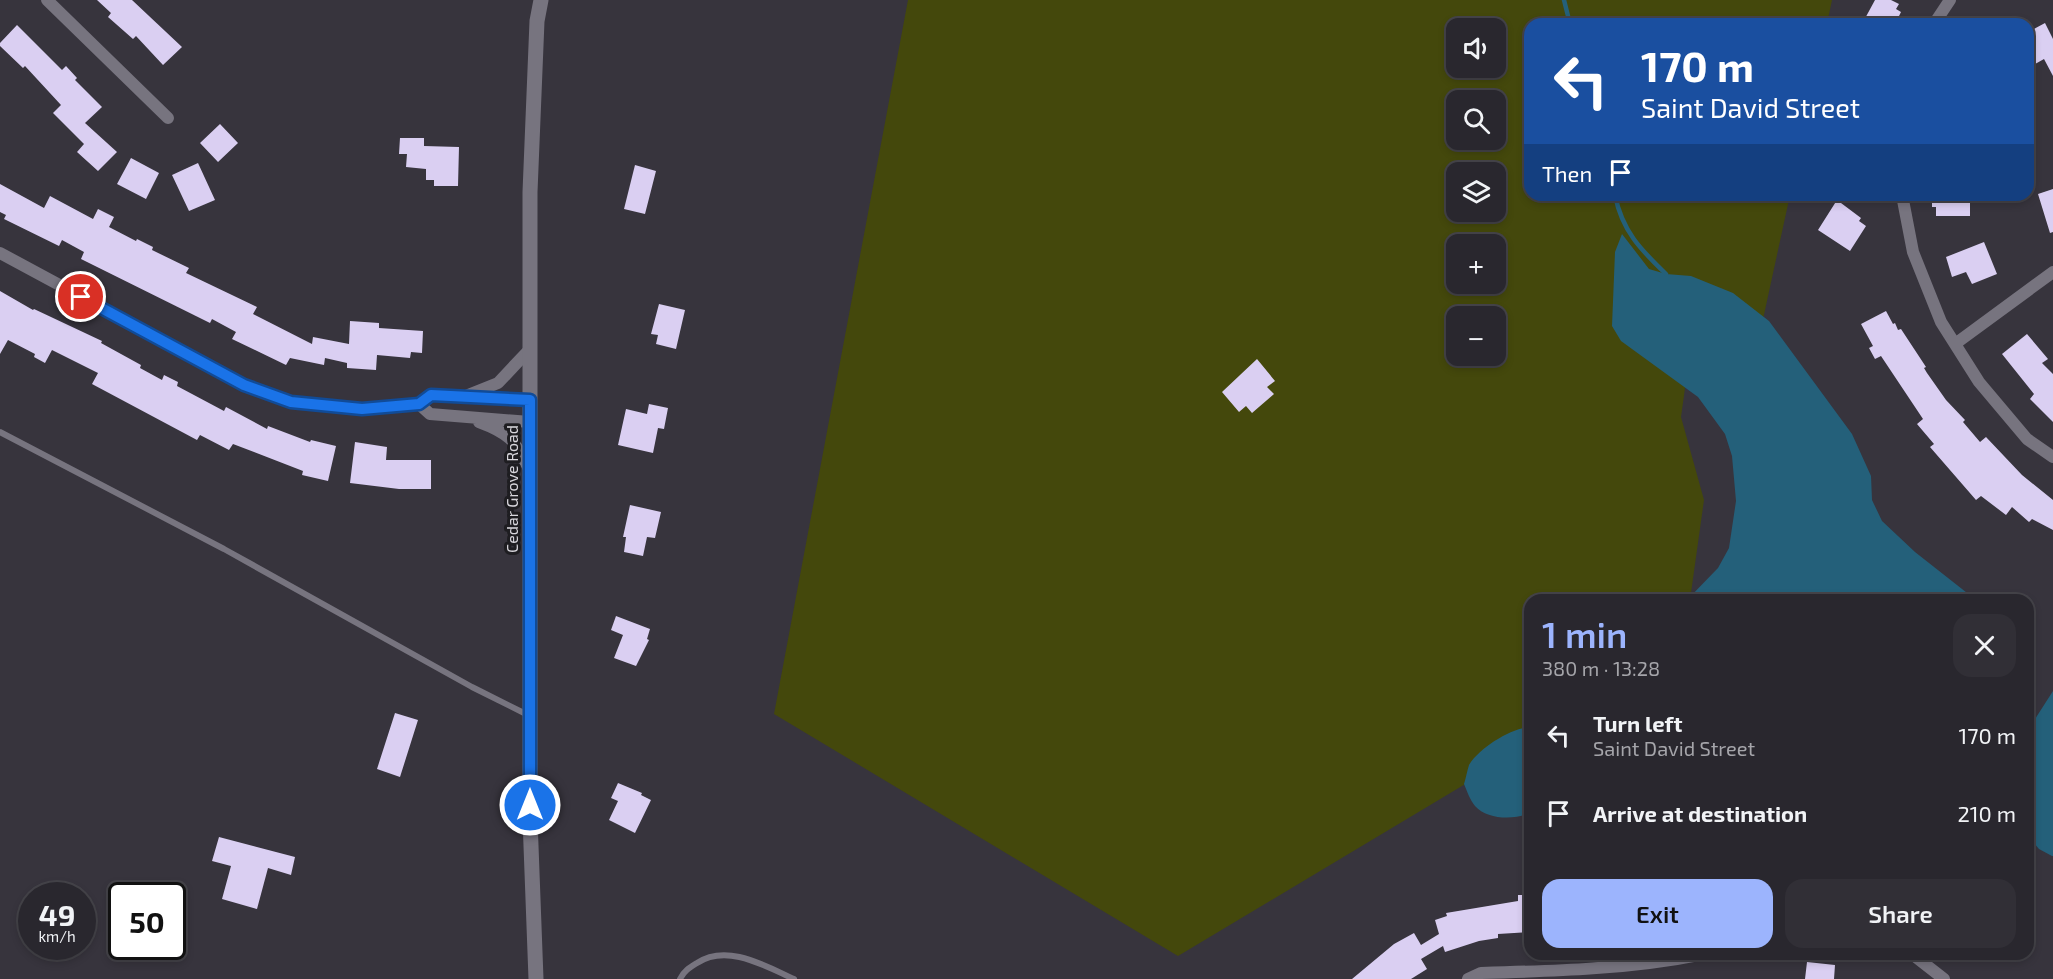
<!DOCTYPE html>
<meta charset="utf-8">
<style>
:root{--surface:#29272e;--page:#312f36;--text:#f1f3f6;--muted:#a5a5aa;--line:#45444a;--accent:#9cb4fd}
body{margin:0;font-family:"Exo 2",sans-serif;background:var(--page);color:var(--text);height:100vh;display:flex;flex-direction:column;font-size:22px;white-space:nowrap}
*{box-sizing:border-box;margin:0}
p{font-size:20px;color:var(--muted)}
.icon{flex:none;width:33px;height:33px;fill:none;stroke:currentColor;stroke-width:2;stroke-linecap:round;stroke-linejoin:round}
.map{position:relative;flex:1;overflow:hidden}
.side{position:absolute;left:1524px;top:594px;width:510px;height:366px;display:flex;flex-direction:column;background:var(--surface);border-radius:18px;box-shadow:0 3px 9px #0003,0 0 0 2px var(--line)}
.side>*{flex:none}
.hud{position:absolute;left:1524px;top:18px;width:510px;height:183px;border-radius:18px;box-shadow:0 3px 9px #0003,0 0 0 2px var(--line);background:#1a4fa0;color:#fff;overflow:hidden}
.tools{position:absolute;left:1446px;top:18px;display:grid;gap:12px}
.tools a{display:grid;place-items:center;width:60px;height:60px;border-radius:12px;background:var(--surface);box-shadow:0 3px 9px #0003,0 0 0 2px var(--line);font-size:30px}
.speed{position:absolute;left:18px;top:882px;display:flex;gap:12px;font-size:30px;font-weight:700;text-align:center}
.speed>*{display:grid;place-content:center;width:78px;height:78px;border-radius:50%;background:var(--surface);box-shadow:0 3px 9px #0003,0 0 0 2px var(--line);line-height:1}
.speed small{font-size:15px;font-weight:400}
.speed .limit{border:3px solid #111;border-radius:9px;background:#fff;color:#111}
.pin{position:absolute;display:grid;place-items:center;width:51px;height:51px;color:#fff;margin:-26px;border:3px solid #fff;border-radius:50%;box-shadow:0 2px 6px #0007}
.me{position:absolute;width:66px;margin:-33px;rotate:0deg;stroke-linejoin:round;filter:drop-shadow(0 0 4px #0008)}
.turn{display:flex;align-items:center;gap:21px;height:126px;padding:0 18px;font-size:27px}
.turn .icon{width:78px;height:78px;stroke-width:2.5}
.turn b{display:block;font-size:42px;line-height:51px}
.then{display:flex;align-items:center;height:57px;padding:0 18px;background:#0003;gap:12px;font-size:22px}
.round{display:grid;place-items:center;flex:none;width:63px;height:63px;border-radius:18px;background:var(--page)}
.headline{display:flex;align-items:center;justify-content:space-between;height:102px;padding:0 18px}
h1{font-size:36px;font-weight:600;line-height:45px;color:var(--accent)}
.button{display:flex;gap:12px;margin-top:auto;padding:12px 18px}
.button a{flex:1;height:69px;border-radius:18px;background:var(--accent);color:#111;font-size:24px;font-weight:600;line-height:69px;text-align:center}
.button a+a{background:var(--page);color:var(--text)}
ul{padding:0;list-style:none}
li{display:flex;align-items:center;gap:18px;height:78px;padding:0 18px}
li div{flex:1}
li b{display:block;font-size:22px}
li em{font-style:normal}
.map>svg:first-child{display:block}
</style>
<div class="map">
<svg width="2053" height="979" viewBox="0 0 2053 979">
<rect width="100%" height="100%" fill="#37343d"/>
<path fill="#44480c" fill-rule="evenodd" d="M908,0H1832L1827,24H1530V195H1790L1762,324L1691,345L1681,417L1704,500L1690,600H1530V727L1472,780L1178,956L774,714ZM1456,28H1496V68H1456ZM1456,100H1496V140H1456ZM1456,172H1496V212H1456ZM1456,244H1496V284H1456ZM1456,316H1496V356H1456Z"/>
<path fill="#24607a" d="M1622,234L1649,269L1666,274L1691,276L1733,293L1769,321L1852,434L1871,476L1872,500L1882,521L1915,552L1976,600H1687L1718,568L1729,548L1736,501L1732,456L1725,434L1698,397L1621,341L1612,326L1615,252Z
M2053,691V856H2052L2039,849L2028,836V730Z
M1530,727V813C1515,820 1487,820 1475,806C1470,800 1467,791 1464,784C1466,778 1467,771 1469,765C1479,748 1511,728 1530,727Z"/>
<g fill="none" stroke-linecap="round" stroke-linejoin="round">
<path stroke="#24607a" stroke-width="4.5" d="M1564,0L1570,24
M1615,195C1622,231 1641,250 1666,274"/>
</g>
<path fill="#dacff2" d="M97,0H132L182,47L163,65L136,36L133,39L108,17L111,13Z
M1875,0H1891L1899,4L1896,9L1901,12L1895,24H1862Z
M2045,23L2053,39V76L2044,59L2028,68V32Z
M17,25L62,70L66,66L77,78L75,80L102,107L85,123L117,152L98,171L77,152L84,144L53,113L61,105L25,66L23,68L0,46V43Z
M220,124L238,143L218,162L200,143Z
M400,138H424V146L459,147L458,186H434V180H426V169L406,167L407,154H399Z
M131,158L159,173L146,199L117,184Z
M198,163L215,200L189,211L172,175Z
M635,165L656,171L645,214L624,209Z
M0,184L44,208L50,196L93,219L98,209L114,217L109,227L136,241L137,239L153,247L152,250L189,268L186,273L257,307L253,314L312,344L313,337L349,344L350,321L379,323V328L423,331L422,353L411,352L410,358L377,355L376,370L347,368V363L325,358L324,365L290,358L286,365L232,339L236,332L212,319L210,323L81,259L84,252L62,240L59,246L4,219L6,215L0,212Z
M2053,189V232L2050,233L2038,194Z
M1932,195H1970V216H1936V207H1932Z
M1837,200L1861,218L1859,221L1866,226L1850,251L1818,230Z
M1984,242L1997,274L1972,284L1966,272L1952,277L1946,257Z
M0,291L33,310L34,309L102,341L101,343L141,365L140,368L162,380L164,375L178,382L177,386L224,411L226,407L267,429L268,426L310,442L311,440L336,446L328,481L302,475L303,471L233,444L229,450L200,435L197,440L92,384L98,373L52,350L45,363L34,357L35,354L8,340L0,354Z
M659,304L685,310L676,349L656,344L658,335L651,334Z
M1886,311L1893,324L1895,323L1898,330L1901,329L1926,367L1924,368L1927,373L1946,400L1965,420L1963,422L1980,442L1986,437L2022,475L2053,500V530L2032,519L2029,522L2012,507L2006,515L1981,496L1976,500L1930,447L1934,444L1917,424L1923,419L1881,356L1875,359L1869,348L1873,346L1861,324Z
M2027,334L2048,359L2042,363L2053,374V422L2030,399L2034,394L2002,354Z
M1257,359L1275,381L1267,387L1274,394L1252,413L1246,406L1239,412L1222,392Z
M649,404L668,408L664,429L658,428L653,453L618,445L626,409L647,414Z
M355,442L387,447L386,460H431V489H399L350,483Z
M630,505L661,512L655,538L647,537L643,556L624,552L626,537H623Z
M616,616L650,629L647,639L649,640L636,666L614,658L623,635L611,630Z
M395,713L418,720L400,777L377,769Z
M618,783L642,793L641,795L651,800L635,833L609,820L618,801L611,798Z
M219,837L295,857L291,875L268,868L257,909L222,899L231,866L212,861Z
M1518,895H1530V932L1498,934V938L1479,941L1445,952L1443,946L1421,959L1427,969L1411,979H1352L1394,944L1414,933L1421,945L1439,934L1435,920L1447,916L1446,913L1518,901Z
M1807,962L1835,965L1834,979H1805Z"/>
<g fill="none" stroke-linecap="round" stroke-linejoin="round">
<path stroke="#77747f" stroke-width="6" d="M0,432L224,549L472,687L530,716
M680,979C684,971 689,968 697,963C727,943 765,966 794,979"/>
<path stroke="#77747f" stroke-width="12" d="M47,0L168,118
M1934,24L1950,0
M1902,195L1913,252L1941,322L1979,382L2027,439L2053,457
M0,253L245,385L291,402L362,409L419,404L431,395L530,400
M1955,344L2053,272
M468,395L498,383L530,349
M419,404L430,414L530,422
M479,422C509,433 515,440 529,469
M1912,954L1944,979
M1468,979L1481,973C1556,971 1630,969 1704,954"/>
<path stroke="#77747f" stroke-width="15" d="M536,979L530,819V192L537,21L541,0"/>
</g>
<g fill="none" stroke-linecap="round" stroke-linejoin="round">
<g stroke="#114b97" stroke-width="15">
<path id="route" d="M81,297L244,385L291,402L362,409L419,404L431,395L530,400V805"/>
</g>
<use href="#route" stroke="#1a73e8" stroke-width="10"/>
</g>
<g text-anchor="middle" stroke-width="6" stroke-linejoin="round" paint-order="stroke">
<g font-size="16" fill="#d8d6dc" stroke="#1e1d21">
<text transform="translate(512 489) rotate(-90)" y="6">Cedar Grove Road</text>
</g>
</g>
</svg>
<div class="tools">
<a><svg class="icon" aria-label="sound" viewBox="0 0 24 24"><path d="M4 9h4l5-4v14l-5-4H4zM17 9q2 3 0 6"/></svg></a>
<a><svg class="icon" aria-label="search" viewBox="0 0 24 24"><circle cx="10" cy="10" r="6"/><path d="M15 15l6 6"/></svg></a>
<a><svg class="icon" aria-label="layers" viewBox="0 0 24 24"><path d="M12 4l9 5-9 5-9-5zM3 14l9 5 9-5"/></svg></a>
<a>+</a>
<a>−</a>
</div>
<div class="speed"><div>49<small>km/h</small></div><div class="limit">50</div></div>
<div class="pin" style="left:81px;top:297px;background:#d93025"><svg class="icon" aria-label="arrive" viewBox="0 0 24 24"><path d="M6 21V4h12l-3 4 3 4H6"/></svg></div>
<svg class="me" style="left:530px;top:805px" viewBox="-20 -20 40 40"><circle r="17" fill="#1a73e8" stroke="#fff" stroke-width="3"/><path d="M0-11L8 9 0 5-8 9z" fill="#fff"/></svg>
<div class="hud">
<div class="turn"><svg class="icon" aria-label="left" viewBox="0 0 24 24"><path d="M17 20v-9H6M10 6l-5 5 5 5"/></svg><div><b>170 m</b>Saint David Street</div></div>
<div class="then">Then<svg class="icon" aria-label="arrive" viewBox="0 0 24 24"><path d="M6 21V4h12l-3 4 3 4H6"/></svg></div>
</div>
<section class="side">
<div class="headline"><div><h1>1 min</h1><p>380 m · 13:28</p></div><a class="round"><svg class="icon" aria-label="close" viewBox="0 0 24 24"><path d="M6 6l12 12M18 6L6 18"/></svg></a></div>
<ul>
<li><svg class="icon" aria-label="left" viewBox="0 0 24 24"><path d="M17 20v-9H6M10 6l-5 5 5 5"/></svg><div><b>Turn left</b><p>Saint David Street</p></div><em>170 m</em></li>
<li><svg class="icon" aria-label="arrive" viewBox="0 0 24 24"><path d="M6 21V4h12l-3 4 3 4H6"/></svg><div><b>Arrive at destination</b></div><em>210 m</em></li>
</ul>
<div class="button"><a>Exit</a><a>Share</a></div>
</section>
</div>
